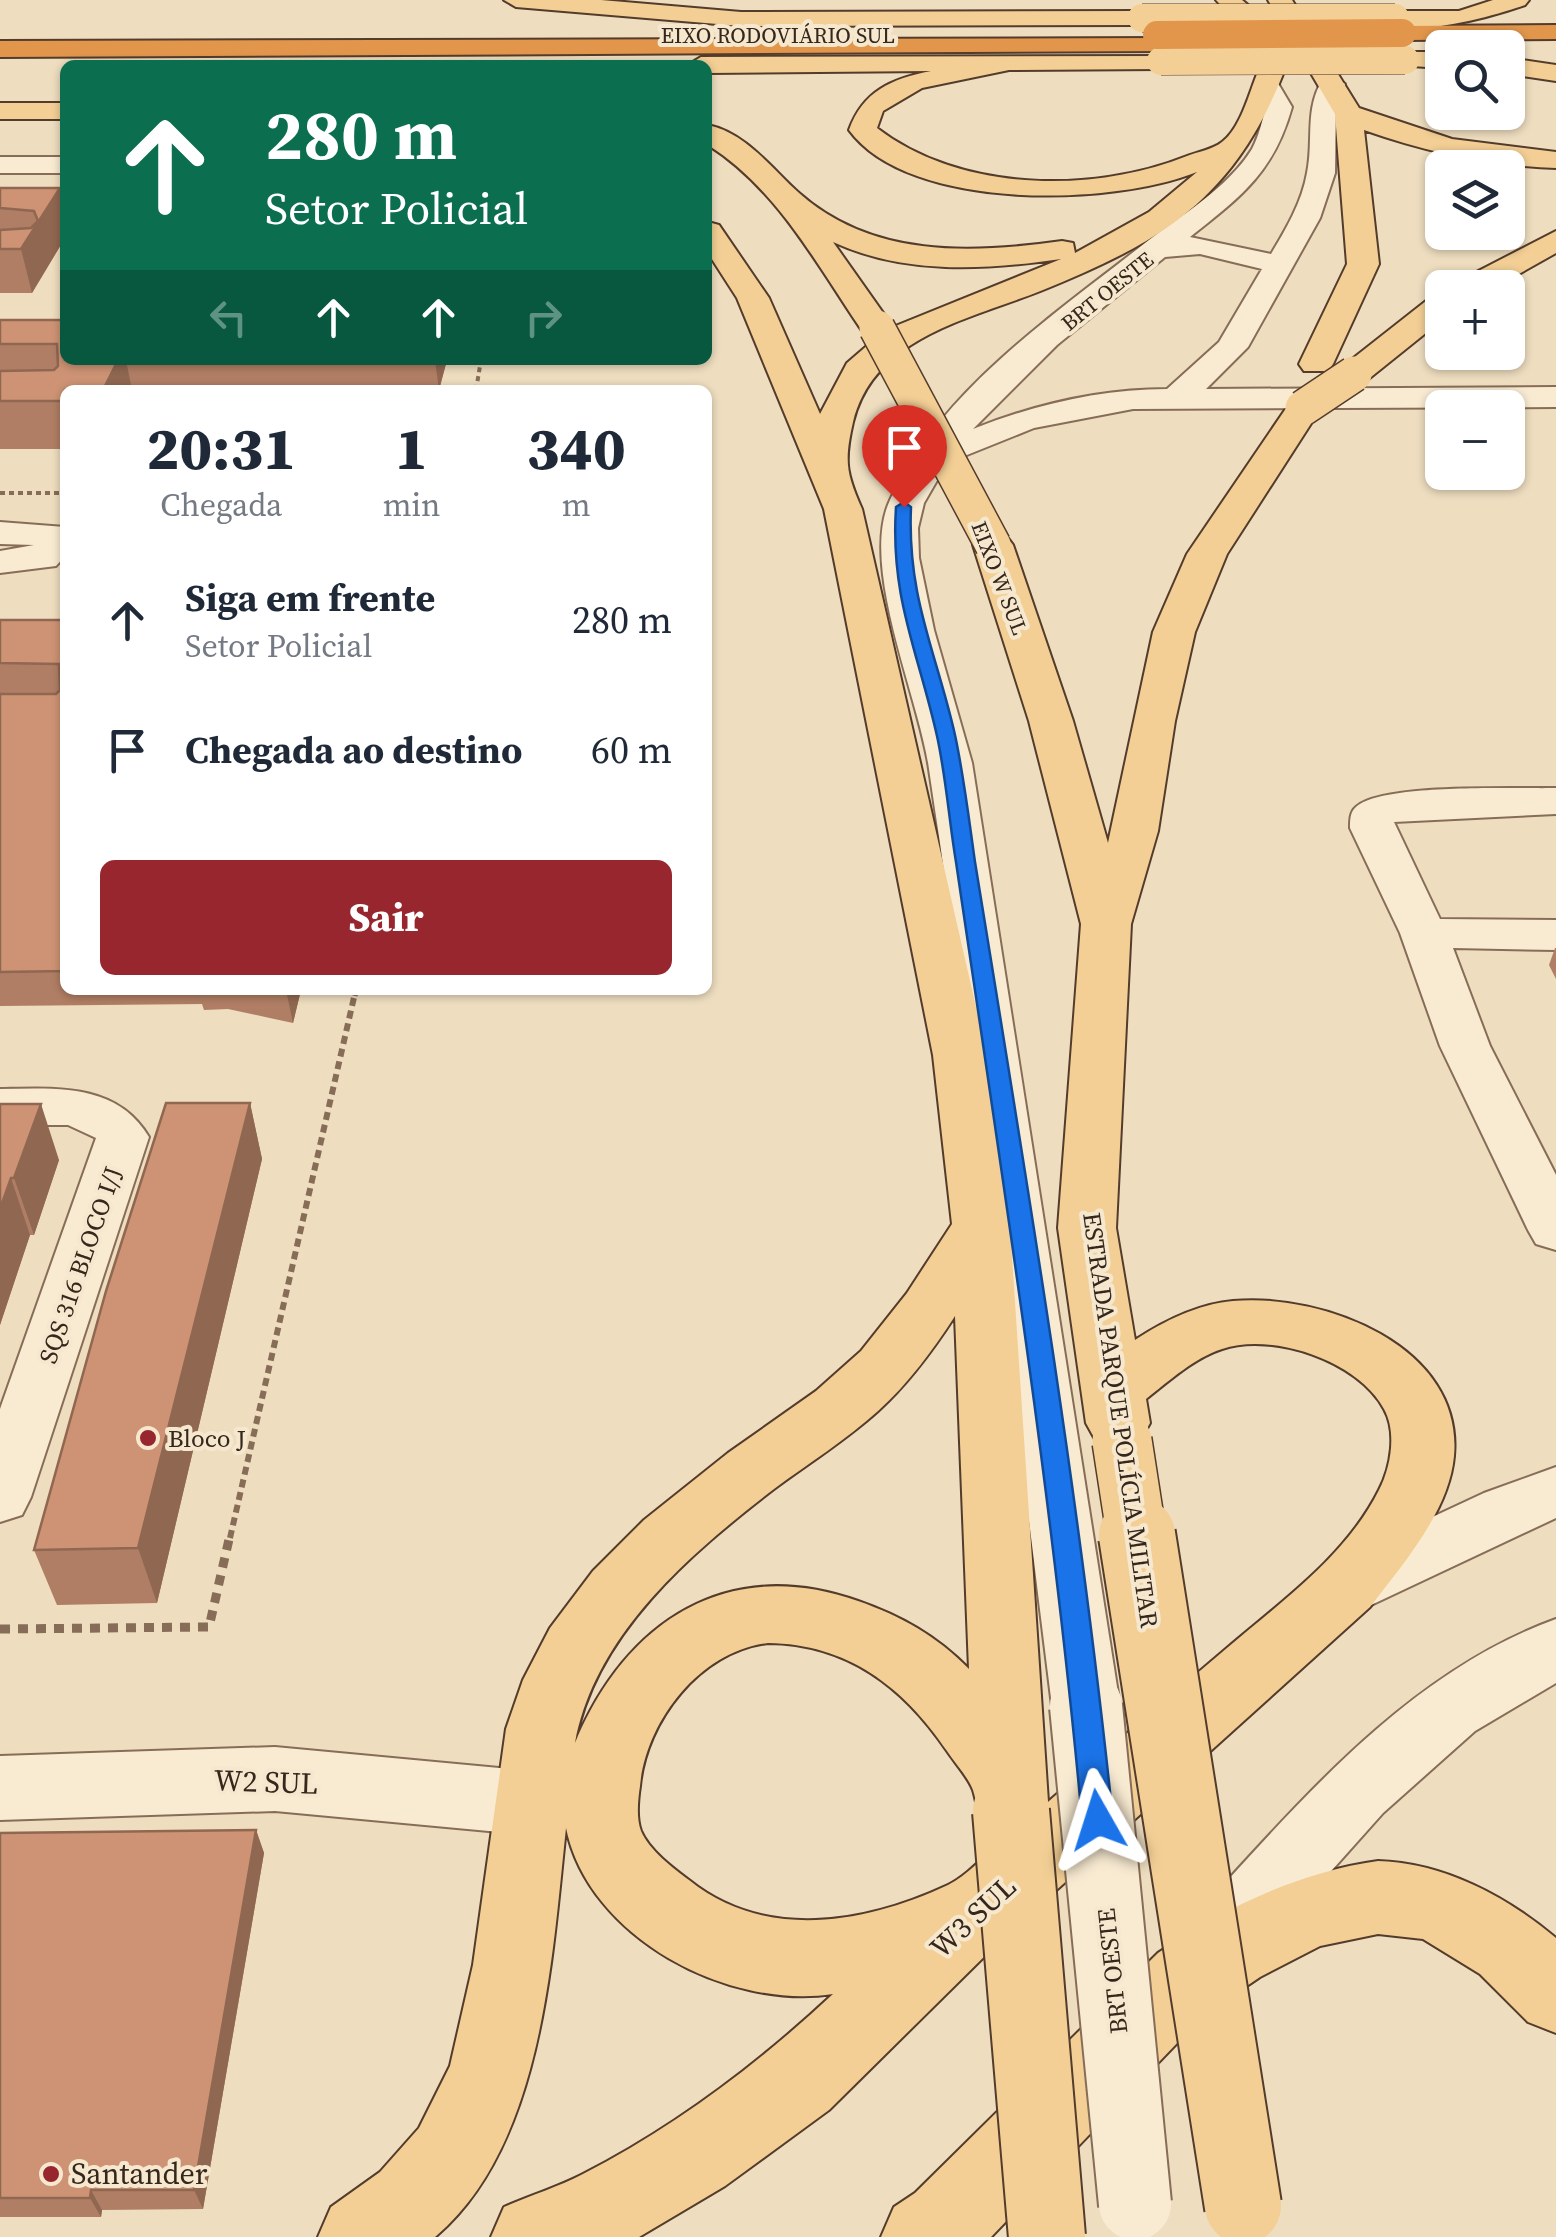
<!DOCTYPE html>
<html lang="pt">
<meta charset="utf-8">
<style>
:root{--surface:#fff;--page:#f6f6f7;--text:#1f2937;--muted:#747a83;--accent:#97262e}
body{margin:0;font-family:"Source Serif 4",serif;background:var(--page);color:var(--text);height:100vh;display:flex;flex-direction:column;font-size:38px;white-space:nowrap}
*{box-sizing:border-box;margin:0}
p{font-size:32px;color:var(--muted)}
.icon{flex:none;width:55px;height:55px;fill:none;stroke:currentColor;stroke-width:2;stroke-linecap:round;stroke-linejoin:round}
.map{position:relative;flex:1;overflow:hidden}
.drawer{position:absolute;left:60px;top:385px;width:652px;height:610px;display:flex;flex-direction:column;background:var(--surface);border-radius:15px;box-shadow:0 2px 8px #0004}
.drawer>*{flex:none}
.top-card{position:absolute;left:60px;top:60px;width:652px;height:305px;border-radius:15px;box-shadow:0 2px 8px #0004;background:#0b6e4f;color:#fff;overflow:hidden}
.tools{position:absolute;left:1425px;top:30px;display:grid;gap:20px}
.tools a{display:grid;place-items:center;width:100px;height:100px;border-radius:15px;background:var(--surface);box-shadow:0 2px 8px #0004;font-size:50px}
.pin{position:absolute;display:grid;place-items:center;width:85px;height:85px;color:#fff;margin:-102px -42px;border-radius:50% 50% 50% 0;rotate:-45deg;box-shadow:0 0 10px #0007}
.pin .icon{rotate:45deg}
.me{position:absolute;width:110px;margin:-55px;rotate:354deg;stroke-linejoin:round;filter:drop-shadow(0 0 8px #0008)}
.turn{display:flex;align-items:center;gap:35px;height:210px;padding:0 40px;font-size:45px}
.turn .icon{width:130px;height:130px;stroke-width:2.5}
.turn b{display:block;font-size:70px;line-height:85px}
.lanes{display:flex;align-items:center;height:95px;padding:0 40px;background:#0003;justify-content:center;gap:50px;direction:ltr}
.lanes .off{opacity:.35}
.eta{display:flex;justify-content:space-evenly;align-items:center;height:170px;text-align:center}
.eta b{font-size:60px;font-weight:800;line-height:70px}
.cta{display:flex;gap:20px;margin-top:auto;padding:20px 40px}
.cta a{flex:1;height:115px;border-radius:15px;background:var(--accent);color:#fff;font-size:40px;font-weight:800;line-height:115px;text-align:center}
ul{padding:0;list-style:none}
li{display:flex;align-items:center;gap:30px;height:130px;padding:0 40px}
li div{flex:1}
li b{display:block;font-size:38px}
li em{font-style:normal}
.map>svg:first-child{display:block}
</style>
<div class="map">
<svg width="1556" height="2237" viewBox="0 0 1556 2237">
<rect width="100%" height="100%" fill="#eeddbf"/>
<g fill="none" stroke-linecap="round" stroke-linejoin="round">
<g stroke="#876d57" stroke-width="4">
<path id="minor" d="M1332,76L1345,84L1336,108L1335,173L1320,218L1248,347L1206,389L1556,387V407L1133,409L1034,428L947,463L924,503L918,528L919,558L934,630L972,763L1120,1706L1110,1727L1086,1736L1062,1727L1052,1706C1013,1394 976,1081 929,769C919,697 859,566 890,500C941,390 1054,315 1145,243C1180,216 1228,188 1252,149C1259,136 1262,121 1266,107L1254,85L1267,77L1276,80L1292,107C1274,172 1241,197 1190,237L1271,254C1286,229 1302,202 1307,173C1314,140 1304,109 1323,79ZM1200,254L1262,269L1219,342L1167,389C1101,389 1033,405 973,429L1057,345L1165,257Z
M0,157H65V173H0Z
M0,522L65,527V556L56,566L0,573V551L34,545L0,544Z
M1556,788V814L1394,822L1440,919L1556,920V950L1453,948L1490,1046L1556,1175V1250L1536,1244L1528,1230L1440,1046L1400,933L1350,828C1350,820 1350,812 1356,807C1382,783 1516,789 1556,788Z
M0,1089C57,1088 117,1083 149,1137L31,1497L22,1515L0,1522V1409L96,1138L68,1125H0Z
M1556,1467V1518L1369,1606L1346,1614L1323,1606L1314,1587L1323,1568L1484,1493Z
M1556,1619V1683L1475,1731L1383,1813L1242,1971L1216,1982L1190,1971L1179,1946L1190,1921C1296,1807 1404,1674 1556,1619Z
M275,1747L531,1771L556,1780L566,1803L556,1826L531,1835L275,1811L0,1820V1756Z"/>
</g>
<g stroke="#543c2c" stroke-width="4">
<path id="major" d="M504,0H601L741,12L1142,11L1154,18L1142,25L741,26L516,7Z
M1216,0H1242L1248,5L1283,74C1259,135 1226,185 1172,224C1133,252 1087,272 1043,290C971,319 874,336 853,422C844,461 846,473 862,509L987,1055L1010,1226L1048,1802C1107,1750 1167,1699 1227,1648C1282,1601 1346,1556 1379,1490C1391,1467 1397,1432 1384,1409C1358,1361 1273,1332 1222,1349C1194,1358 1169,1381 1146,1399L1150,1423L1140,1441L1118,1448L1096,1441L1086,1423L1058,1228L1081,924L1029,721L973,545L979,537L993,533L1007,537L1013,545L1073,721L1108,843L1153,632L1187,554L1291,401L1303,397L1315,401L1321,408L1227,554L1195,632L1175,721L1158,831L1131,924L1116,1228L1135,1340C1164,1321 1198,1304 1233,1301C1323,1293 1464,1346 1454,1456C1449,1512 1402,1565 1370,1607L1001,1940L829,2110L725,2186L639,2237H491L504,2207C529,2196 558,2187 583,2174C675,2127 758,2064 833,1994C728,2010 589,1938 566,1828C552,1957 543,2146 435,2237H318L331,2207L380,2172L419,2128L450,2066L473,1965L506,1729L523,1680L550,1628L593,1571L644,1520L728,1453L816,1391L861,1351L907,1293L952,1224L933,1055L824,509L737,298L708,253V222L719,225L769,298L820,414L847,363L876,338L865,335C818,267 779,190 708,145V125C746,133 771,168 799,193C872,258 971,254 1062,241L1073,243L1075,253L1149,212L1197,172C1113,206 909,212 849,130C863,91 891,79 931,71L708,73V65H688L701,57L1170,56L1174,61L1170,66L1161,69L1009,70L922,88L883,111L877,128C960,192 1092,194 1187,156C1197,152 1214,149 1222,142C1240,129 1249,94 1257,74L1228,13ZM833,242C904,275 986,270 1061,259L893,327ZM955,1316L969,1669C937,1636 901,1616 858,1601C727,1555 626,1621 575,1743C595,1634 691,1553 774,1489C809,1463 846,1440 878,1411C909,1383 933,1350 955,1316ZM768,1643C847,1644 903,1686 947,1751C955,1763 968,1777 973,1790C978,1806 977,1817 985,1835L1001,1841C985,1855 967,1876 948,1885C864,1924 765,1941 689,1880C673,1868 649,1850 641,1831C636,1818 638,1799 640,1786C646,1721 700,1651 768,1643Z
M1268,0H1292L1359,108L1452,139L1556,152V168C1489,166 1427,152 1364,130L1379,264L1333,364L1328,371H1304L1299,364L1347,264L1335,114Z
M1493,0H1529L1525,5C1496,15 1407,42 1383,18L1395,11H1459Z
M1405,52H1442V68L1396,65L1392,60L1396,55Z
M1508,58L1556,65V81L1508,74Z
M0,103H65V119H0Z
M1556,231V253L1494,288H1454L1459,281Z
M1442,294V320L1366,381L1354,384L1342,381L1337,374L1342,367L1431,297Z
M1378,1861C1444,1863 1506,1896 1556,1938V2033L1528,2022L1480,1974L1423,1939L1378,1934L1320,1946L1260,1977L1204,2015L991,2237H881L894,2207L915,2193L1158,1953C1224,1908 1299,1872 1378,1861Z"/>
</g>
<g stroke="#543c2c" stroke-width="4">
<path id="highway" d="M1556,25V39L1402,40L1390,33L1402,26Z
M1164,38L1173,41L1177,46L1173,51L0,57V41Z"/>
</g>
<path stroke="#876d57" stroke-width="4" stroke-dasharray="5 4" stroke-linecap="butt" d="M476,390L481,360
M0,493H65"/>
<path stroke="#876d57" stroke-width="5" stroke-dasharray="6 4" stroke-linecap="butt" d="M355,996L356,990"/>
<path stroke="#876d57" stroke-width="6" stroke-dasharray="8 5" stroke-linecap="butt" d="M230,1538L355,993"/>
<path stroke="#876d57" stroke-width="9" stroke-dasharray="10 8" stroke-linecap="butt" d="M0,1629L209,1627L230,1535"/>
<use href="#minor" fill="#f9ebd2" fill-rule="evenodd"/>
<use href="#major" fill="#f3cf95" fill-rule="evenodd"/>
<use href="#highway" fill="#e1964c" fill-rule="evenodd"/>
<g stroke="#876d57" stroke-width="76" stroke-linecap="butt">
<path id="minor-bridge" d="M1086,1706L1135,2204"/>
</g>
<g stroke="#543c2c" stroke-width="29" stroke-linecap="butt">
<path id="major-bridge-far3" d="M1142,18H1395
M1161,61L1405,60"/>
</g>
<g stroke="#543c2c" stroke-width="38" stroke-linecap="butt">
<path id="major-bridge-far2" d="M877,328L993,545
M1303,408L1354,374"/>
</g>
<g stroke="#543c2c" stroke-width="62" stroke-linecap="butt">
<path id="major-bridge-far1" d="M1122,1441L1137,1538"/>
</g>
<g stroke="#543c2c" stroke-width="80" stroke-linecap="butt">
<path id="major-bridge" d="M1137,1535L1243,2206
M1011,1811L1047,2237"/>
</g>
<g stroke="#543c2c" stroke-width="29" stroke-linecap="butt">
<path id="highway-bridge" d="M1157,35L1402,33"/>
</g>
<use href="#minor-bridge" stroke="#f9ebd2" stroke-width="72"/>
<use href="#major-bridge-far3" stroke="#f3cf95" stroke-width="28"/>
<use href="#major-bridge-far2" stroke="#f3cf95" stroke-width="35"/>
<use href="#major-bridge-far1" stroke="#f3cf95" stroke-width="59"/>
<use href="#major-bridge" stroke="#f3cf95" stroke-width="76"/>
<use href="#highway-bridge" stroke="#e1964c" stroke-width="28"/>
</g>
<path fill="#b07e64" d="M0,188H60L65,211V238L32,293H0Z
M0,320H65V360H447L439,390H65V449H0Z
M0,620H65V990H301L293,1023L228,1009L204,1010L202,1004L0,1006Z
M1555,948H1556V979L1549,965Z
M250,1103L262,1159L157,1603L57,1605L34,1550Z
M0,1104L59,1160L34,1235H30L0,1325Z
M256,1830L264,1853L203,2209L102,2210L101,2217H0V1833Z"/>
<path fill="#906751" d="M60,188L65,211V238L32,293L21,249Z
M118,360H126L132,390H103Z
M435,360H447L439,390Z
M286,990H301L293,1023Z
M250,1103L262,1159L157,1603L138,1548Z
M41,1104L59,1160L34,1235L14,1178Z
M11,1178L30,1235L0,1325V1209Z
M256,1830L264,1853L203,2209L194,2190Z
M91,2190L102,2210L101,2217L90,2198Z"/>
<path fill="#cd9374" stroke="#906751" stroke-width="2.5" d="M0,188H60L21,249H0V230L31,228L38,221L34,211L0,208Z
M0,320H65V360H118L103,390H65V401H0V371L54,370L58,366L57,344H0Z
M0,620H65V971L0,972V694H56L60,690L59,664L0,663Z
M166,1103H250L138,1548L34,1550L106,1291Z
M0,1104H41L14,1178H11L0,1209Z
M256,1830L194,2190H91L90,2198H0V1833Z"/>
<path fill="#1a73e8" stroke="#114b97" stroke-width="2.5" d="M904,502L911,507C907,598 936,651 955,735C964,777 969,820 975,862C1027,1181 1080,1500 1113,1820L1108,1831L1098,1835L1087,1831L1082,1820C1053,1500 1003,1181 956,862C949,820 946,777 937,736C918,651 890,598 896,507Z"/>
<g fill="#97262e" stroke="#f6e8ce" stroke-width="4">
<circle cx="148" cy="1438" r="10"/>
<circle cx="51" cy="2174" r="10"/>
</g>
<g text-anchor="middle" stroke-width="8" stroke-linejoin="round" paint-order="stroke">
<g font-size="22" fill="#36271c" stroke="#f6e8ce">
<text x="778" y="43">EIXO RODOVIÁRIO SUL</text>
<text transform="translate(1107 291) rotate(-39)" y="8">BRT OESTE</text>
<text transform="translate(1000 578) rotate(69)" y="8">EIXO W SUL</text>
</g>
<g font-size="25" fill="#36271c" stroke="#f6e8ce">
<text transform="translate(80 1265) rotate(-71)" y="9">SQS 316 BLOCO I/J</text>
<text transform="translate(1121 1420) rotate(82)" y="9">ESTRADA PARQUE POLÍCIA MILITAR</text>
<text transform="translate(1112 1971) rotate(-96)" y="9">BRT OESTE</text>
</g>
<g font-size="25" fill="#36271c" stroke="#f6e8ce" text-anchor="start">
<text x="168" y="1447">Bloco J</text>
</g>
<g font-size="30" fill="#36271c" stroke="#f6e8ce">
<text transform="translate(266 1782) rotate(2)" y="10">W2 SUL</text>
<text transform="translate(973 1917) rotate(-43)" y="10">W3 SUL</text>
</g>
<g font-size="30" fill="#36271c" stroke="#f6e8ce" text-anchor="start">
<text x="71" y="2184">Santander</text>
</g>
</g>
</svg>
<div class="tools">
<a><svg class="icon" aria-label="search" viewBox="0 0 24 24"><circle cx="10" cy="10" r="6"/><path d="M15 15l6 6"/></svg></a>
<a><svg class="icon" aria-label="layers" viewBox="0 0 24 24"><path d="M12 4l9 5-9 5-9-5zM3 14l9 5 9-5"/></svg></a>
<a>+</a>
<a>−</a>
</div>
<div class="pin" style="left:904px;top:507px;background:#d93025"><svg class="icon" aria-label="arrive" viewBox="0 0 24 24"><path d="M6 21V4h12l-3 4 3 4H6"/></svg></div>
<svg class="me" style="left:1098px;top:1820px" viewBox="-20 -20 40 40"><path d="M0-17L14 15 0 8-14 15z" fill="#1a73e8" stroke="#fff" stroke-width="4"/></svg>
<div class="top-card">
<div class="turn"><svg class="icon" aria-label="ahead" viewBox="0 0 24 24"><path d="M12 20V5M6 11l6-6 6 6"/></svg><div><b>280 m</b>Setor Policial</div></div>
<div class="lanes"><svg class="icon off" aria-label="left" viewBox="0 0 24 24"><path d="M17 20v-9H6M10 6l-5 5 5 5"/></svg><svg class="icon" aria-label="ahead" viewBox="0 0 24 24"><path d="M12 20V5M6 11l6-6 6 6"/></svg><svg class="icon" aria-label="ahead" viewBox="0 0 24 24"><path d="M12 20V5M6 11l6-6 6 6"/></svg><svg class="icon off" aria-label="right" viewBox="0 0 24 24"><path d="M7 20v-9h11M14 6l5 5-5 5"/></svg></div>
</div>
<section class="drawer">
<div class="eta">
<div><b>20:31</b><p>Chegada</p></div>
<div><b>1</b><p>min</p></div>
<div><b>340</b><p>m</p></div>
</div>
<ul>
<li><svg class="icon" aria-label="ahead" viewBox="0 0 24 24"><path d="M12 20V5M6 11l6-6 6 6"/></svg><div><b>Siga em frente</b><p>Setor Policial</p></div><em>280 m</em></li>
<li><svg class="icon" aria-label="arrive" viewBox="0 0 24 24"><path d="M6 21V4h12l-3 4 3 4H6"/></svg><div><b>Chegada ao destino</b></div><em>60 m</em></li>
</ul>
<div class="cta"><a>Sair</a></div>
</section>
</div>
